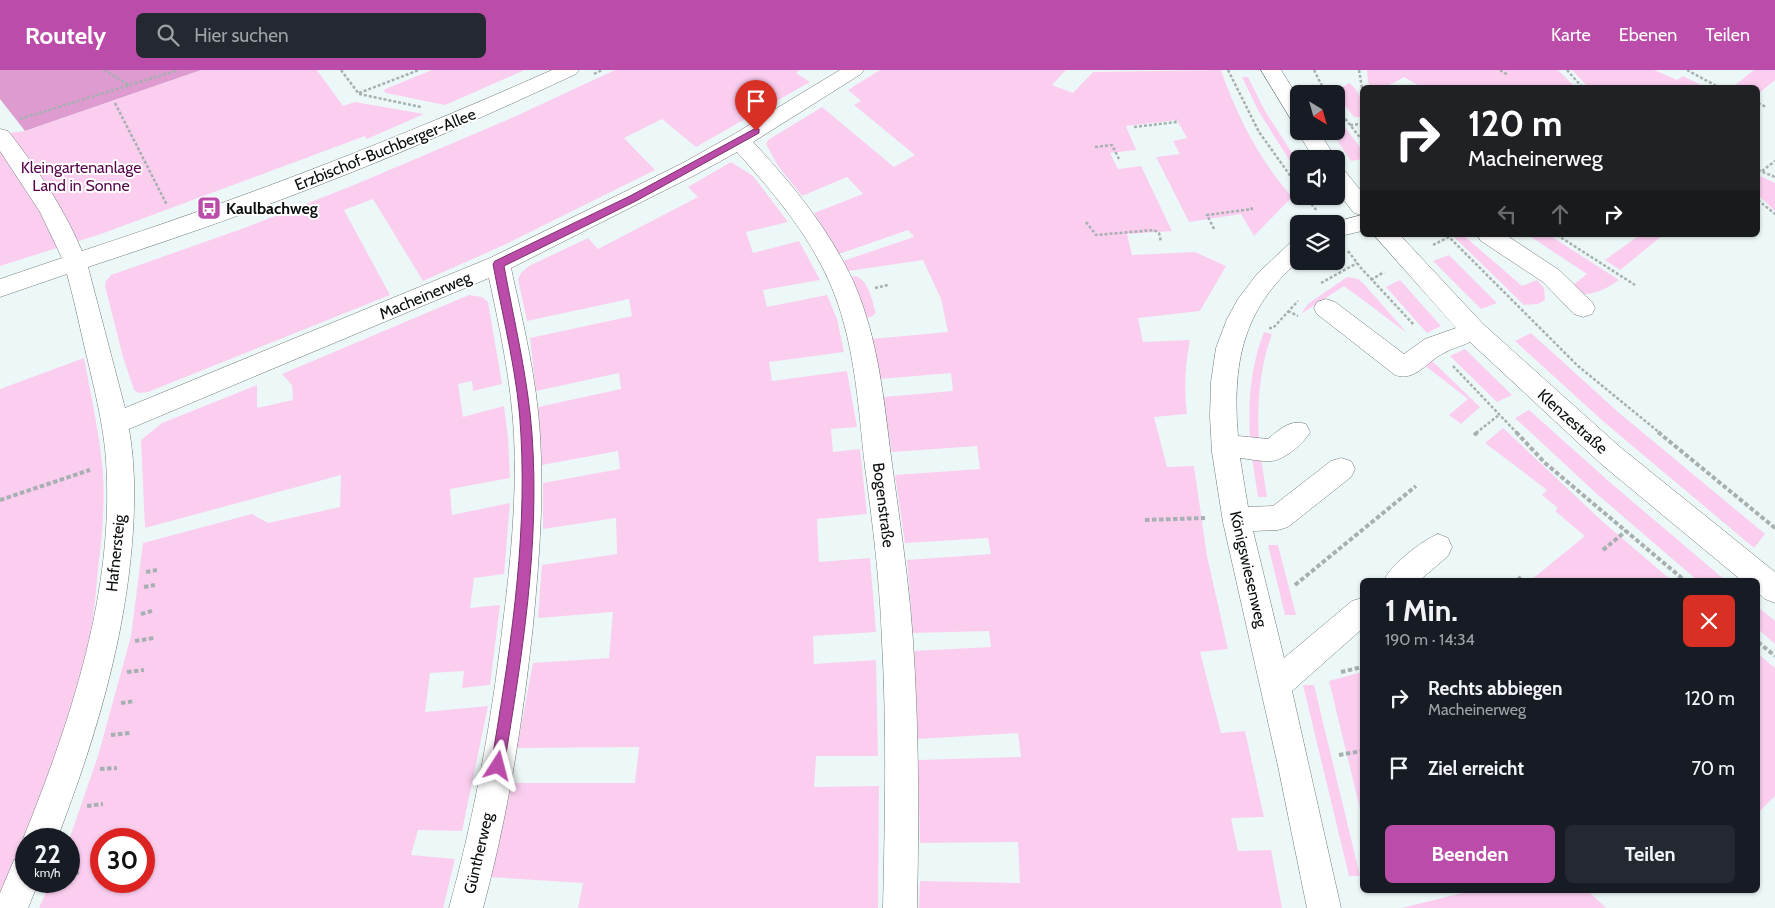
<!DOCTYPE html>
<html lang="de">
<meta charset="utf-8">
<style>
:root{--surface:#171b24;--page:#242831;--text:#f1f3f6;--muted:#9ea1a6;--accent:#bb4ca9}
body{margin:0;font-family:Cabin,sans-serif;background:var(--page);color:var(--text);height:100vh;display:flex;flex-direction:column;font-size:19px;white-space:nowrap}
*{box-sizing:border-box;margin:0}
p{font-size:16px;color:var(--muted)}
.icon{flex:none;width:28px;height:28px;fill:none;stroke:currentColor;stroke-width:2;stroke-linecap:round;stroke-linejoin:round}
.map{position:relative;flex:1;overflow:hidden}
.drawer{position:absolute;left:1360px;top:508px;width:400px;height:315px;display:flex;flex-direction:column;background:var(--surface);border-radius:8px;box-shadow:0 1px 4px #0004}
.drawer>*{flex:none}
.top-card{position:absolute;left:1360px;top:15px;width:400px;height:152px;border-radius:8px;box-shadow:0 1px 4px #0004;background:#202124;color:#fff;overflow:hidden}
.needle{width:32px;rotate:143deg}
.buttons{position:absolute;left:1290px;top:15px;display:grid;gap:10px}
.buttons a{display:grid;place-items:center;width:55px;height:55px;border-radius:8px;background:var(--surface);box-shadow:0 1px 4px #0004;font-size:25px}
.speed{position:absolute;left:15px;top:758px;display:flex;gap:10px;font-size:25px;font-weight:700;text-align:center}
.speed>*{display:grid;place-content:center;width:65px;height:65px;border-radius:50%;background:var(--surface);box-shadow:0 1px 4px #0004;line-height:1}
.speed small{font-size:12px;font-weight:400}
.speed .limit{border:8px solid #d22;background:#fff;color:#111}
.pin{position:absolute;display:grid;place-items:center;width:42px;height:42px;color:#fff;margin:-51px -21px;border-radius:50% 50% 50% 0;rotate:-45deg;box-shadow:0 0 5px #0007}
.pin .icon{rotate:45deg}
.me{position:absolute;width:55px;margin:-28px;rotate:9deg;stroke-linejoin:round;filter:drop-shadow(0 0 4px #0008)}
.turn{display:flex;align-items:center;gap:18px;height:105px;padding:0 25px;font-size:22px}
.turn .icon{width:65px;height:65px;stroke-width:2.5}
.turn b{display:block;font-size:35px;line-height:42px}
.lanes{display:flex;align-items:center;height:48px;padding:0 25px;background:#0003;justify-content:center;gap:25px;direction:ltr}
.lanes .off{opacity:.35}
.round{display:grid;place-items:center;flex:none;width:52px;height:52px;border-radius:8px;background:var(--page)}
.headline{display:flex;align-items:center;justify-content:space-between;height:85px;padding:0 25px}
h1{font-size:30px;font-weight:700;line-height:38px}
.primary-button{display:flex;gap:10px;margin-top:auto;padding:10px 25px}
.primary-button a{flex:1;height:58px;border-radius:8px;background:var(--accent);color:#fff;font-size:20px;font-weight:700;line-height:58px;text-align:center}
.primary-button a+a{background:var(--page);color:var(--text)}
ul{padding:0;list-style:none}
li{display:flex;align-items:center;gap:15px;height:70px;padding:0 25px}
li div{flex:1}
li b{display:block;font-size:19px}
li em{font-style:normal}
header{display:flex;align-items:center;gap:30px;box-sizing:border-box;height:70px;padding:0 25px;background:var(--accent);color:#fff}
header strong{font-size:24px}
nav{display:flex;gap:28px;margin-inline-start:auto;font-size:18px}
.search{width:350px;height:45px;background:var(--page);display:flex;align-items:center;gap:12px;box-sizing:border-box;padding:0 18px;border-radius:8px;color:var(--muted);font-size:19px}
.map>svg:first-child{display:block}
</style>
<header>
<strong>Routely</strong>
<div class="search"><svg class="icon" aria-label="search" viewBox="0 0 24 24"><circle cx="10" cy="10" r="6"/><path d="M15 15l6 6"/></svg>Hier suchen</div>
<nav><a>Karte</a><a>Ebenen</a><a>Teilen</a></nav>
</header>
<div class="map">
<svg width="1775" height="838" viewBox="0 0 1775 838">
<rect width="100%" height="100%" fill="#ecf8f7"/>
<path fill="#fbcef0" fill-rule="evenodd" d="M201,0H317L343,36L355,32L424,44L367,69L365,66L101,164L0,196V64L26,61Z
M432,0H525L445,35L386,23L383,20Z
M615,0H800L796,3L810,12L696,77L662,49L624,68L655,100L504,175L423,211L373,129L344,140L390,225L148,322L139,323L134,320L123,287L105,216L106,211L111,205L247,157L354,115L514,47Z
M880,0H1066L1052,15L1073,23L1093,2L1223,0L1221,1C1239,49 1258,88 1292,127L1254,166L1241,144L1189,152L1156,87L1180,84L1173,71L1187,68L1177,50L1126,56L1136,80L1110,83L1118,99L1141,96L1172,161L1127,164L1132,185L1195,182L1226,196L1200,241L1138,248L1143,272L1190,270C1185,295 1184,319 1187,344L1154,347L1167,397L1194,396L1207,486L1228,579L1200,582L1221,663L1245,661L1264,747L1231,748L1238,781L1271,780L1282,838H919L920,811L1020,813L1018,772L920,773L918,690L1021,687L1018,663L918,669L914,581L991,577L989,561L913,563L907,490L991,484L988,468L905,473L895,405L980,399L977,376L892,382L883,327L953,321L951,303L879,309L871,269L948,262L941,229L923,190L848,201L843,191L914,167L908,160L839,184L814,143L863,124L847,107L802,126L778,96L766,74L768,70L822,37L894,97L915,85L854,35L861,31L848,20Z
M1367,0H1558L1575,17H1421L1404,7L1386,17H1371L1368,12Z
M1572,0H1654L1677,10L1683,6L1705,17H1588Z
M1754,0H1775V10L1758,24V18L1738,17L1734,16Z
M1242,7H1248L1265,41L1299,94V98L1295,99L1259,42Z
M1349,13C1360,20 1363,35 1362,47H1354L1334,22Z
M1336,45L1362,80V89L1351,91L1331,61H1336Z
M731,92L753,106L788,152L746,162L753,183L799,171L820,210L763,220L767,237L827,225L837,249L844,282L769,292L772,311L847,301L857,357L831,359L833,382L860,379L867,444L817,449L819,492L870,488L876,562L813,566L814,594L876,590L878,686H816L814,717L879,716L878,838H578L583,813L490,807L512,713H635L639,677L517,678L533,593L609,588L613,542L538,548L542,495L617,484L616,448L543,459V413L620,399L618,381L542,395L538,337L621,319L619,303L536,321L530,268L632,246L629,229L527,251L518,209L521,203L529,196L588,168L598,179L698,127L688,117Z
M1758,105L1775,113V141L1758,125Z
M1452,165H1463L1522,216L1537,210L1544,218L1545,230L1538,234L1524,235Z
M1528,165H1549L1619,210C1603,221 1587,230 1568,219L1587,204Z
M1640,165H1663L1620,200L1605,190Z
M1449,185L1497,233L1481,239L1433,191Z
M856,206C869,212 872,230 876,243L871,247L864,248L851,207Z
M1347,207L1358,209L1364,214L1407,263L1344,216L1301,244L1308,234Z
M1400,210L1441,256L1427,263L1386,217Z
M469,225L482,227L488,232L502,314L473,321L472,311L458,314L463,347L504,336L508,367L510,408L450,419L452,445L510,433L504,504L474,508L470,538L500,535L490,615L462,618L464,601L430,603L425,642L488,636L462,761L418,760L411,785L455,789L443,838H39L51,811H69V770L98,686L131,566L143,473L252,444L268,453L340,437L341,405L145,458L141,370L162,353L257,315V338L293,330L292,315L282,304ZM101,769H144V811H101Z
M1264,262L1272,264C1259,300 1257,335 1259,372L1250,371C1248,333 1250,297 1264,262Z
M1531,263L1618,342L1765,464L1754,478L1604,352L1515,271Z
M1465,279L1512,325L1497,332L1450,286Z
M84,288C91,326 100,365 103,404C105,435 102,468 98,499C96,521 94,544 90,567C75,654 36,744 0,825V319Z
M1430,289L1480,337L1461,354L1449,345L1468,329L1423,294Z
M1529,340L1613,415L1725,510H1697L1598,425L1515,348Z
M1503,358L1602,451L1671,510H1531L1585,466L1555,441L1558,438L1542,425L1547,420L1485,373Z
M1252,388H1261L1267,427H1258Z
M1268,475H1278L1296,545H1285Z
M1758,537L1775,551V574L1758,559Z
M1758,584L1775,598V726L1758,743Z
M1362,602V747L1329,611Z
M1303,615H1314L1360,806H1349Z
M1474,820H1587L1606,838H1402Z"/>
<path fill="#de9bd0" d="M0,0H201L25,61L0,29Z"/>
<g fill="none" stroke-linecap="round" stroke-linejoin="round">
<g stroke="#727c7b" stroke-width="1">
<path id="minor" d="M552,0H579L576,4C490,44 403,83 314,117C240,146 164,172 88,197L125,338L490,188L681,94L731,66L840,0H864L861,4L753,72C792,114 830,160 854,213C879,270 884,333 892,394C900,453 909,512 913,571C919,660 919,749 917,838H883C885,749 887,660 882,571C880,513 873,455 865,397C858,335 855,269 829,211C807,162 772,121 737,82L697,104L511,198C523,253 537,309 540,366C544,429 539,492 533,555C523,650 508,745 483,838H449C475,744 492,649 503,553C511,490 517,427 514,364C511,311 500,259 489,208L129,359C135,393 135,427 133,461C126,568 95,670 57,769H26V776L23,769C71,650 115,520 106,390C104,360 97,330 90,300C82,268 76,236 67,204L0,227V209L62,188L40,142L0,81V59L8,61C37,98 64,138 82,181C244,128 397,69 552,0Z
M1261,0H1281L1299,29V53L1292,51Z
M1299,59V61H1319L1336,89H1314L1297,61Z
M1336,98L1344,100L1362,122V145L1354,143L1336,120Z
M1362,145V161L1336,167V154H1328Z
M1374,165H1400L1483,254L1620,377L1775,502V533L1765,529L1758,523V510H1741L1600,393L1470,272C1462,276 1452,278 1444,283C1427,291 1416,312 1395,305L1317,244L1314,238L1317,232L1326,229L1335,232L1404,284L1425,269L1456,258Z
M1477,165H1506L1559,200L1592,232L1595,238L1592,244L1583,247L1574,244L1543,212L1481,171Z
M1299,170V191C1242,239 1232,295 1238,366L1268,369C1280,359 1290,349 1306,354L1310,362C1304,373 1286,389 1272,391C1263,392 1250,389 1240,388L1248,437L1273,436L1331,391L1341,388L1351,391L1355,399L1351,407L1288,457L1278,460L1253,461L1284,588L1352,531L1362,528V559L1292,621L1341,838H1307L1278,696L1223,452L1212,382L1210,347L1211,312L1216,278L1227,249L1238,229L1257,204L1291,172Z
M1438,464L1448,468L1452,477L1448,486L1420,510H1384C1392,494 1421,471 1438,464Z
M26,785V811H39L28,838H0V823L14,790Z"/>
</g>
<path stroke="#a7b0b0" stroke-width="2.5" stroke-dasharray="3 2" stroke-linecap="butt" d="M104,0L129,15
M341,0L359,24L421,37
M1228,0L1259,62L1299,118
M1314,0L1326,24
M1359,0L1362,18
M1500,0L1508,5
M1567,0L1583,18
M1687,0L1720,18
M594,4L602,0
M359,23L419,0
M115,33L167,135
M1758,33L1766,37
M1336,37L1362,70
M20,49L178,0
M1350,55L1362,54
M1134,57L1177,52L1176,50
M1095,77L1112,75L1119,89
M1758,100L1775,107
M1762,101L1775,91
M1305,126L1317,141
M1758,130L1775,144
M1086,152L1096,165L1154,160L1159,163L1161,172
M1214,159L1207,145L1252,139L1250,136
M1447,165L1578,296L1660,363
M1557,165L1635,215
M1433,175L1449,167
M1348,181L1361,198L1414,255
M1371,210L1384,202
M1321,213L1357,193
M875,218L888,215
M1288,241L1298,246
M1269,258H1273L1298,231
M1453,296L1517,363
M1476,363L1499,345"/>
<path stroke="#a7b0b0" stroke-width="4" stroke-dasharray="4.5 2.5" stroke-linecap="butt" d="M1516,362L1545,393L1684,510
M1658,362L1775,458
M1474,365L1478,362
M0,430L90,400
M1145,450L1205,448
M1603,480L1626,461
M146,502L157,500
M1518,510L1521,507
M1295,515L1416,416
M144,517L155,515
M141,544L152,541
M135,571L154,568
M1758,572L1775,586
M127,602L144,600
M1341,602L1362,597
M121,633L135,631
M111,665L130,663
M1339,685L1362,681
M100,699L117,698
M87,736L103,734
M69,803H79"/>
<use href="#minor" fill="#fff" fill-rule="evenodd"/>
</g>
<path fill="#bb4ca9" stroke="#7a316e" d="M756,58L759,59V63L636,131L504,196C514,251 528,308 532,364C540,475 522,587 504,696L502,701L498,703L493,701L491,696C509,587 527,477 521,366C519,310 503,249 493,194L495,191L630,126Z"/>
<defs>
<g id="bus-square" transform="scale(1.25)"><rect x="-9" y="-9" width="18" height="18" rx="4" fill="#bb4ca9" stroke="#fff"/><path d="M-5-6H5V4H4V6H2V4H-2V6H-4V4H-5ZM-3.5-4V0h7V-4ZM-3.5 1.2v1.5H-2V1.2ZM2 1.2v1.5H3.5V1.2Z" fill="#fff"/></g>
</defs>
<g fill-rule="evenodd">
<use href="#bus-square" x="209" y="138"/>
</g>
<g text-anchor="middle" stroke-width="4" stroke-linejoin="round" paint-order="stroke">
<g font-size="16" fill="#090d0d" stroke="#fff">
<text transform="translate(385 79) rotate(-22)" y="6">Erzbischof-Buchberger-Allee</text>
<text transform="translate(425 225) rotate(-23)" y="6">Macheinerweg</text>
<text transform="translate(1573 351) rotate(42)" y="6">Klenzestraße</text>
<text transform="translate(884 435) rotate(83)" y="6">Bogenstraße</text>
<text transform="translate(115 483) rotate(-84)" y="6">Hafnersteig</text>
<text transform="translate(1249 499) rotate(77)" y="6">Königswiesenweg</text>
<text transform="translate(478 783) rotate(-77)" y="6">Güntherweg</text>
</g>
<g font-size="16" fill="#57064d" stroke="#fff">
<text x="81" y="103">Kleingartenanlage<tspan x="81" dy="18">Land in Sonne</tspan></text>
</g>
<g font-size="16" font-weight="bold" fill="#090d0d" stroke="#fff" text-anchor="start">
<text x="226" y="144">Kaulbachweg</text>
</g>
</g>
</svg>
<div class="buttons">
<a><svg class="needle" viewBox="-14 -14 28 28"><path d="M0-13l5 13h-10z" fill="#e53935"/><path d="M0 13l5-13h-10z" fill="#9ea1a6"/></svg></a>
<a><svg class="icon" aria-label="sound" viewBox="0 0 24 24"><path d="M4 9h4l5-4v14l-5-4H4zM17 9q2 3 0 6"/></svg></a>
<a><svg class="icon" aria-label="layers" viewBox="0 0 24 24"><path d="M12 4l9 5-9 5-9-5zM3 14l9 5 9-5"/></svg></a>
</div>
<div class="speed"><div>22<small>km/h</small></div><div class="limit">30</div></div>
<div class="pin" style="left:756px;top:61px;background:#d93025"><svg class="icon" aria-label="arrive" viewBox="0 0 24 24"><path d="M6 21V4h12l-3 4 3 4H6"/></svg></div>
<svg class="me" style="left:498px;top:696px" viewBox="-20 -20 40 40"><path d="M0-17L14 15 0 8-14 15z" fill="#bb4ca9" stroke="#fff" stroke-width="4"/></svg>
<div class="top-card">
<div class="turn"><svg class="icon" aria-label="right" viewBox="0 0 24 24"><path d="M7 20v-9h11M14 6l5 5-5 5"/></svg><div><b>120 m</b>Macheinerweg</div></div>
<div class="lanes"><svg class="icon off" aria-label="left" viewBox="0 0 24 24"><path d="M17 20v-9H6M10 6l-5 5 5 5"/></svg><svg class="icon off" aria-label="ahead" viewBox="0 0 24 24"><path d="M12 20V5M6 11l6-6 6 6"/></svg><svg class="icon" aria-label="right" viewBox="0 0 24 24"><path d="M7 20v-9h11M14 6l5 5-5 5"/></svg></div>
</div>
<section class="drawer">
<div class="headline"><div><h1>1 Min.</h1><p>190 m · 14:34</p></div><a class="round" style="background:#d93025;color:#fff"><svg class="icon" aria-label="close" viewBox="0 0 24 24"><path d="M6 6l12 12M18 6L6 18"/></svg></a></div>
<ul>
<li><svg class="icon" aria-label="right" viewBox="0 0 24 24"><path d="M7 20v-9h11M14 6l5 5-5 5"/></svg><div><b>Rechts abbiegen</b><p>Macheinerweg</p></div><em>120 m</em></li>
<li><svg class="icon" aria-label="arrive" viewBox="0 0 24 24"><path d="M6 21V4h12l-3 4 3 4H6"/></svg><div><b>Ziel erreicht</b></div><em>70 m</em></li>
</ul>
<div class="primary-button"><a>Beenden</a><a>Teilen</a></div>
</section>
</div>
